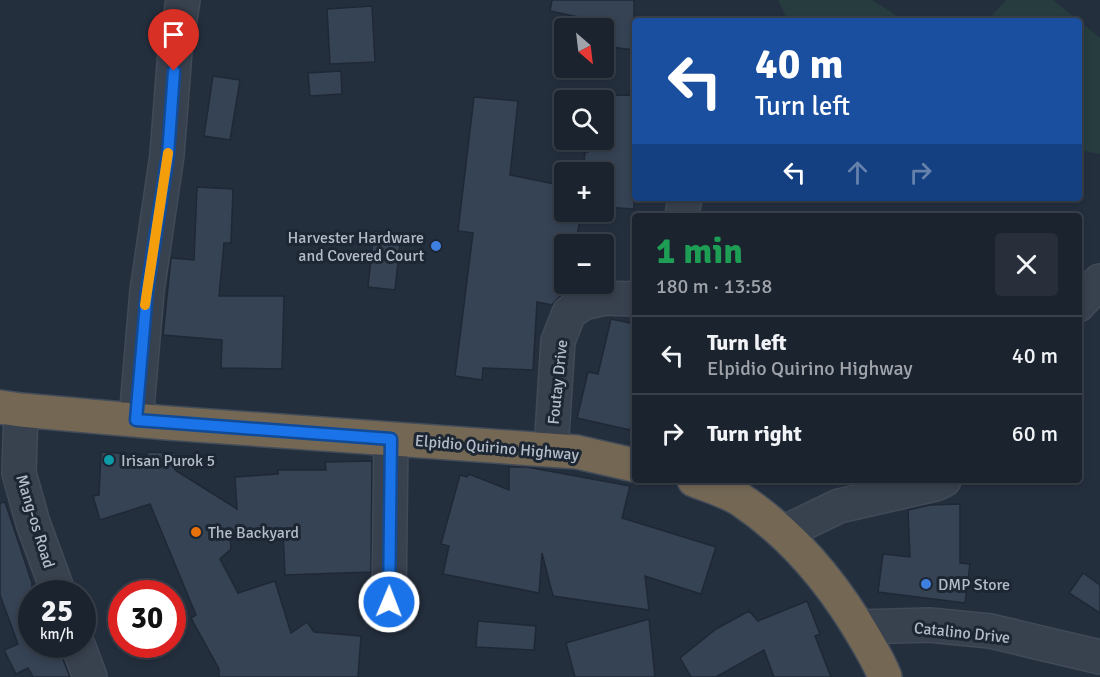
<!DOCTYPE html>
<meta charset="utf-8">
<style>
:root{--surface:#1b232e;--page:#282f3a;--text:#f1f3f6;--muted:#a0a4aa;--line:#39404a}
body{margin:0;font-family:Signika,sans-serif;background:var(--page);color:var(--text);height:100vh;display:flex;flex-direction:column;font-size:22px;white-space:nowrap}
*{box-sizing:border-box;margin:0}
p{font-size:20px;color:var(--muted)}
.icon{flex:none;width:33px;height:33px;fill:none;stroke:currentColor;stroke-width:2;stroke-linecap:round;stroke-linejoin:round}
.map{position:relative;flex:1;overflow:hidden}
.drawer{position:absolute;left:632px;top:213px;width:450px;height:270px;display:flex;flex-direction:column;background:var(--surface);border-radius:6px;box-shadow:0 3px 9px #0003,0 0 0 2px var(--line)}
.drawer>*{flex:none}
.top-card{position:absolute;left:632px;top:18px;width:450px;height:183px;border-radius:6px;box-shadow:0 3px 9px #0003,0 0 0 2px var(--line);background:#1a4fa0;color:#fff;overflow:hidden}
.needle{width:39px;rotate:152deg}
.tools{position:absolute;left:554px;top:18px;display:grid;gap:12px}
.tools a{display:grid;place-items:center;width:60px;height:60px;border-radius:6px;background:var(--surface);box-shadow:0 3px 9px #0003,0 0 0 2px var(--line);font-size:30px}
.speed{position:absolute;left:18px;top:580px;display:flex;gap:12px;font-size:30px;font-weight:700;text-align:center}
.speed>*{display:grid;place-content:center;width:78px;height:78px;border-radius:50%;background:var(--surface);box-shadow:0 3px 9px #0003,0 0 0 2px var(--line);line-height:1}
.speed small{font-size:15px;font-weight:400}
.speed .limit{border:9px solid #d22;background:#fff;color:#111}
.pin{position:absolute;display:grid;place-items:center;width:51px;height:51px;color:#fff;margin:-62px -26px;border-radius:50% 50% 50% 0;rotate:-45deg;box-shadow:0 0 6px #0007}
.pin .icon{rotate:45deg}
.me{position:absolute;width:66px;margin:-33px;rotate:1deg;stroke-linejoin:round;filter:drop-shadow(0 0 4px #0008)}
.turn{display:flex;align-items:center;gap:21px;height:126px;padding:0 24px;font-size:27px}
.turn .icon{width:78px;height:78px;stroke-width:2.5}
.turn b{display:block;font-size:42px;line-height:51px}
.lanes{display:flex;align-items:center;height:57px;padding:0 24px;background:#0003;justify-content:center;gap:30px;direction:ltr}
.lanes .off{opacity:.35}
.round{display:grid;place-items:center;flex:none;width:63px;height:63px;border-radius:6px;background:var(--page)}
.headline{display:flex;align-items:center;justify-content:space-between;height:102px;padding:0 24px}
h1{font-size:36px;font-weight:700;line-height:45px;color:#1e9e55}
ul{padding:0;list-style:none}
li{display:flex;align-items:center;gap:18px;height:78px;padding:0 24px;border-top:2px solid var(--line)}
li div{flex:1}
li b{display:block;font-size:22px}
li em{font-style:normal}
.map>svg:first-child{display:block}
</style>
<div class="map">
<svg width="1100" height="677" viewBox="0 0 1100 677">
<rect width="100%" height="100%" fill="#242f3e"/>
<path fill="#263c3f" d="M778,0H872L905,21H788Z
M1006,0H1053L1100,38V154L1079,150L1078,21H987Z"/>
<path fill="#364354" stroke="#1f2835" stroke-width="1.5" d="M552,0H634V50L603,46L607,23L550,11Z
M372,6L375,62L330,64L327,9Z
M341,71L342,94L310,96L308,73Z
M213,76L240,80L230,140L204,136Z
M634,95V209L603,207V172H583L585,152H588V140H603V100H588V96Z
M474,97L518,101L510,175L564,186V212H582L575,244H564V284H567L565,293L558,298L552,305L537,302L533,370L483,368L482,380L455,376L473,233L458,231Z
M197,187L233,189L231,243H224L219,296H284L282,369L221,368L222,340L163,335L171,258L194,260Z
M374,231L401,234L395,290L368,287Z
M611,319L634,324V412L630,430L577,418L588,372L598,374Z
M101,452L147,455V452L176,453L175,470L237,509L235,477L278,474V470H326L325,462L372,461L371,572L285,575L283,531L230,535L231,549L220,559L238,593L275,581L291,633L307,622L314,632L361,636L358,677H219V669L191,618L196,615L150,504L100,520L93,496L99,495Z
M509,467H527L630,486L622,518L716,547L701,594L645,576L649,610L553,596L542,553L539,593L443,574L449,546L441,544L460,475L467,477L469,474L509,490Z
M5,502L32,583V645H60V652L70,677H33L28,668L16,674L4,650L18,644L0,595V503Z
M960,504V563L970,564L965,603L878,592L883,554L910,557L908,510L930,505Z
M1083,573L1100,585V613L1069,593Z
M807,601L820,634L815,636L831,677H774L764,650L716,677H691L680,658L716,629L749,611L758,621Z
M649,619L655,677H575L566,643Z
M478,621L536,626L534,650L476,647Z"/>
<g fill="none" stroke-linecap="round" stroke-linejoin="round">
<g stroke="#414a57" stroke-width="36">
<path id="street" d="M682,216L685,198
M1078,305L1100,281
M21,410L19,473L33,523L59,594
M136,420L147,291L167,155L175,51L183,0
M551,450L558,341L569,313L583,303L606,298L632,299L634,298
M783,533L839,506L936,484L944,480
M389,602L391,439
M858,627L929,625L990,631L1100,657
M78,645L90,677"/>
</g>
<g stroke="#434c59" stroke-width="36">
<path id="highway" d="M0,407L21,410L168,423L577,452L634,465
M694,480C709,486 727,491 741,500C793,535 835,586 866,640C873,652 880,664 885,677"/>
</g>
<use href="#street" stroke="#38414e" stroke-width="33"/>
<use href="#highway" stroke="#746855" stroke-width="33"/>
</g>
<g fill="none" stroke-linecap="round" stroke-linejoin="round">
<g stroke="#114b97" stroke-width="15">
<path id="route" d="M174,71L168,155L147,291L136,420L391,439L389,602"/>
</g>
<use href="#route" stroke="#1a73e8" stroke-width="10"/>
<path stroke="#f59e0b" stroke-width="10" d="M145,305L168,153"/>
</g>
<g fill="#3f7fe0" stroke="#1d2633" stroke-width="2">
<circle cx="436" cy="246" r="6"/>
<circle cx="926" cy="584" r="6"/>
</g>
<circle fill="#0f9aa8" stroke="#1d2633" stroke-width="2" cx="109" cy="460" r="6"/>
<circle fill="#e8710a" stroke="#1d2633" stroke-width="2" cx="196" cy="532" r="6"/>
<g text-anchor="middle" stroke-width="6" stroke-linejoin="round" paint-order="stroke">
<g font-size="16" fill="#b4bcc9" stroke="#1d2633" text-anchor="start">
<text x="424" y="243" text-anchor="end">Harvester Hardware<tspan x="424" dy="18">and Covered Court</tspan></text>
<text x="121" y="466">Irisan Purok 5</text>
<text x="208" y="538">The Backyard</text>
<text x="938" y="590">DMP Store</text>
</g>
<g font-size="16" fill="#b4bcc9" stroke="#1d2633">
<text transform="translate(557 382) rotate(-84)" y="6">Foutay Drive</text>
<text transform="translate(497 447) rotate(5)" y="6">Elpidio Quirino Highway</text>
<text transform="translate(36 521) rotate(73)" y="6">Mang-os Road</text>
<text transform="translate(962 632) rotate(6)" y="6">Catalino Drive</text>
</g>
</g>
</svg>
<div class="tools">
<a><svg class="needle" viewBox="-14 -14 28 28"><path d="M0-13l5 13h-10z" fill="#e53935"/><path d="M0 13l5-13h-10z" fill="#a0a4aa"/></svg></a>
<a><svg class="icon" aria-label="search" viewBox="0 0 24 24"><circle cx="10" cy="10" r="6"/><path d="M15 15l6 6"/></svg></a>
<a>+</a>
<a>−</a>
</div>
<div class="speed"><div>25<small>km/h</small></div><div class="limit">30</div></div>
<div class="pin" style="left:174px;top:71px;background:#d93025"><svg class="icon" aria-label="arrive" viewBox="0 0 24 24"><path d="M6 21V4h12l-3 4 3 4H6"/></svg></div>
<svg class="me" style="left:389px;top:602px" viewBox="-20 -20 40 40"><circle r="17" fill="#1a73e8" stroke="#fff" stroke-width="3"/><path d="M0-11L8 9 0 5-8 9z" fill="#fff"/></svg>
<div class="top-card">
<div class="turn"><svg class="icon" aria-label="left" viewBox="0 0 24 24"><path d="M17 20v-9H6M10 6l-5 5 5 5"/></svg><div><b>40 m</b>Turn left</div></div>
<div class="lanes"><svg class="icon" aria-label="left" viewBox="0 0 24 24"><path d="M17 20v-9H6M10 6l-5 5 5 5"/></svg><svg class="icon off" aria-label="ahead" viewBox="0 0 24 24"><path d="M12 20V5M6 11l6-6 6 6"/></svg><svg class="icon off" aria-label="right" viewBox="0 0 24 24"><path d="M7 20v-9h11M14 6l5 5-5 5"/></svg></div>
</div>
<section class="drawer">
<div class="headline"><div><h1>1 min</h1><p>180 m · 13:58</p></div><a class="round"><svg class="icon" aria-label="close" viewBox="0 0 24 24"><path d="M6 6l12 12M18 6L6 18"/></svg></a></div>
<ul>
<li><svg class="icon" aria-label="left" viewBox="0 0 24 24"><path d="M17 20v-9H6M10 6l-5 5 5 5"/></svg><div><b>Turn left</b><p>Elpidio Quirino Highway</p></div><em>40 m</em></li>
<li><svg class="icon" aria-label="right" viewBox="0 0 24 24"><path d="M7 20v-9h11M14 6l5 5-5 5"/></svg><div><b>Turn right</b></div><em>60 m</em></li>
</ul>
</section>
</div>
